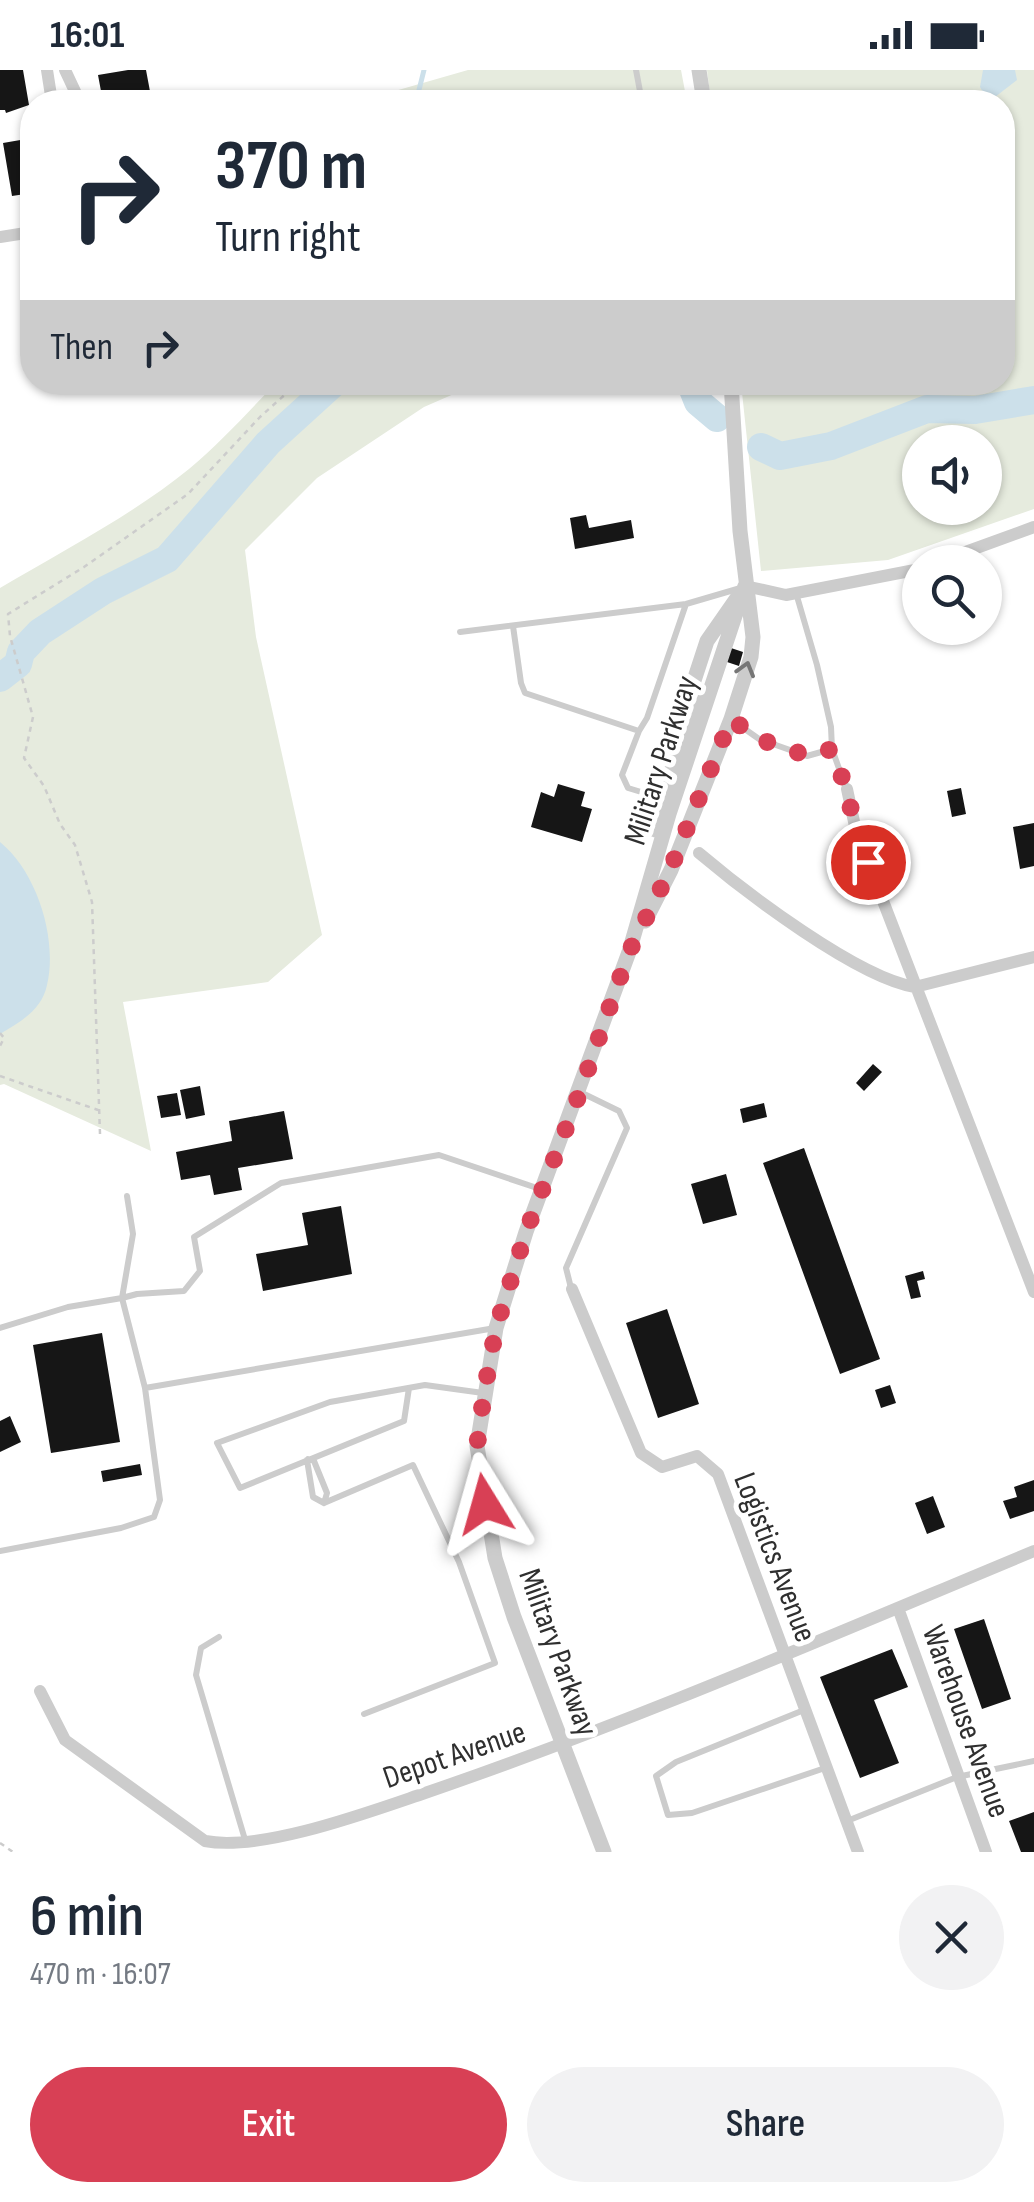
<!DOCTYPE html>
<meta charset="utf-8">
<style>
:root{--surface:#fff;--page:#f2f2f3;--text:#1f2937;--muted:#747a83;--accent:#d84055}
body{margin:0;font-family:"Sofia Sans Condensed",sans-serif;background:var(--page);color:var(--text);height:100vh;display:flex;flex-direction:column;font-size:38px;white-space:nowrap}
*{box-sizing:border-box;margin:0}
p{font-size:32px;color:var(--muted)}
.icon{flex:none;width:55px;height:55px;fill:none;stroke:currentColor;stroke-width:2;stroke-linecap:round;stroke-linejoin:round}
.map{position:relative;height:1782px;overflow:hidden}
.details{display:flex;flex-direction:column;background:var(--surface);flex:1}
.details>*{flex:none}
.banner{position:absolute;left:20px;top:20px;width:995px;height:305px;border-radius:40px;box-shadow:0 2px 8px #0004;background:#fff;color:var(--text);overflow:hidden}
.buttons{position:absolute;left:902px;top:355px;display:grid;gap:20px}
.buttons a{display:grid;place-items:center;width:100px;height:100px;border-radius:50%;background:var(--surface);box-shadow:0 2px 8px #0004;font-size:50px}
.pin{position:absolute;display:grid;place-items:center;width:85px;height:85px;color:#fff;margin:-42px;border:5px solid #fff;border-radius:50%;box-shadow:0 2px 10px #0007}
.me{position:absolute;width:110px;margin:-55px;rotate:352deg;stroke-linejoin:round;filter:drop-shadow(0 0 8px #0008)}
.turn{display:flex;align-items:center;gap:35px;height:210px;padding:0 30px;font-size:45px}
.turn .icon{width:130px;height:130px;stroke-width:2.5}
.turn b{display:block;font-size:70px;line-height:85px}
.then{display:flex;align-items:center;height:95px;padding:0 30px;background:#0003;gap:20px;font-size:38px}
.round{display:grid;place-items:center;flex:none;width:105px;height:105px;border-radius:52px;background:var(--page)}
.summary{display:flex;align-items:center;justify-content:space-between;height:170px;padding:0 30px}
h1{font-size:60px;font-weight:600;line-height:75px}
.cta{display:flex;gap:20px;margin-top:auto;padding:20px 30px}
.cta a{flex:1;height:115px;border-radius:60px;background:var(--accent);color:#fff;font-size:40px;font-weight:600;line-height:115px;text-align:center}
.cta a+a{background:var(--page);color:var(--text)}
.status{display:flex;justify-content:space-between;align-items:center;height:70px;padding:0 50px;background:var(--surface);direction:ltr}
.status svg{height:28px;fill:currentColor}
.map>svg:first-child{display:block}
</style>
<div class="status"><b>16:01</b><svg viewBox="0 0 49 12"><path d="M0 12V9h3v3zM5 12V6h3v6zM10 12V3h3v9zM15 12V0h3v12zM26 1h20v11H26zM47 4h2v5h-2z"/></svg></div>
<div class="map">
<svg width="1034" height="1782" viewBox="0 0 1034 1782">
<rect width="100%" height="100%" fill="#fff"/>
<path fill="#e6ebde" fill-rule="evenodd" d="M468,0H681L687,32H367V29Z
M707,0H1034V439L888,490L761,501L741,313L1002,312V32H711ZM920,372H985V438H920Z
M276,313H479L424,337L317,408L245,480L256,567L322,865L268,912L123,932L151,1081L4,1014L0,1015V518C61,482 134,444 189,399C220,373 248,342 276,313Z"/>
<path fill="#cce0ea" d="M983,0H1015L1017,10L995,27H986L980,17Z
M0,772C37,802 58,869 47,915C42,940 20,952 0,964Z"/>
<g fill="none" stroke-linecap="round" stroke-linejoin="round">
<path stroke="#cce0ea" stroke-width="5" d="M416,32L424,0"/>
<path stroke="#cce0ea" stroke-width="28" d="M690,312L698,332L717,348
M761,377L780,386L831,376L927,339L975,340L1034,330
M0,608L18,594L21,582L40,562L103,521L167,489L268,373L335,312"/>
</g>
<path fill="#161616" d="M0,0H23L29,35L6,43L5,40H0Z
M128,0H146L152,32H103L98,5Z
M32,68V123L12,126L3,73Z
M586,445L589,458L631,450L634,468L575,479L570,448Z
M731,578L743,582L739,596L727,592Z
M558,714L585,722L581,736L592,739L582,772L531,757L541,722L554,727Z
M961,718L966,744L952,747L947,721Z
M1034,753V796L1020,799L1013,757Z
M873,994L882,1002L864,1021L856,1013Z
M200,1016L205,1045L186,1049L180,1020Z
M177,1023L181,1045L161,1048L157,1026Z
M764,1033L767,1047L743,1053L740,1039Z
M284,1041L293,1089L238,1098L242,1120L214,1125L210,1105L181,1110L176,1082L232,1071L229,1051Z
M804,1078L880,1289L840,1304L763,1093Z
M726,1104L737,1145L703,1154L691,1114Z
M341,1136L352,1204L263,1221L256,1184L308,1175L302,1143Z
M923,1201L925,1209L917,1211L921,1227L911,1229L905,1206Z
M667,1239L699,1334L658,1348L626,1253Z
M102,1263L120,1372L51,1383L33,1275Z
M890,1315L896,1333L881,1338L875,1320Z
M10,1346L21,1372L0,1382V1351Z
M140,1394L142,1405L103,1412L101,1401Z
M1034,1410V1441L1010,1449L1003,1431L1017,1427L1014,1417Z
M933,1426L945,1457L927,1464L915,1433Z
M984,1549L1011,1629L982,1639L954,1559Z
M892,1579L908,1617L874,1630L899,1693L860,1708L820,1607Z
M1034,1742V1782H1021L1009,1751Z"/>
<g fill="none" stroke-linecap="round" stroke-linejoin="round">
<path stroke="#ccc" stroke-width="2.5" stroke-dasharray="5 5" stroke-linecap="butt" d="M0,963L4,968L0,976
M0,1006L98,1040
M100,1064L92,832L75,775L60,754L44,716L24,688L33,647L10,566L8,544L84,497L188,424L260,347L299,312
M0,1773L13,1782"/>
<path stroke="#ccc" stroke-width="6" d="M636,0L642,32
M796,523L817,595L831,657L832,679L846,718
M513,556L521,613L525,623L639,661
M460,562L686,534L744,517
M732,650L759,669L807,686L832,679
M661,728L628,718L622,705L639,661L647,648L686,534
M127,1126L133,1164L122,1228L137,1224L184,1221L200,1201L194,1167L281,1113L439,1085L540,1119
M571,1218L566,1198L627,1058L619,1041L580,1022
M0,1258L68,1237L122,1228L145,1318L160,1430L154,1447L121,1458L0,1481
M145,1318L495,1258
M409,1318L404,1351L240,1418L217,1373L330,1332L425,1315L483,1323
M308,1389L314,1391L327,1423L324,1433
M307,1390L313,1427L324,1433
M324,1433L413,1395L459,1492L495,1593L364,1644
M219,1567L201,1578L196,1605L246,1773
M804,1640L676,1692L656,1706L668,1745L692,1743L825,1698
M847,1751L957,1707L1034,1691"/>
<path stroke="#ccc" stroke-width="12" d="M47,0L52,32
M65,0L80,32
M0,167L32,162
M938,492L1034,457
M745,516L786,525L920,499
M847,719L856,761L1034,1222
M699,783C745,822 858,908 915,917L1034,887
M572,1219L641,1383L662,1397L697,1386L718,1404L858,1782
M898,1538L986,1782
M40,1621L65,1670L205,1771C261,1782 369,1742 425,1723C632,1652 832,1565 1034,1481"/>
<path stroke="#ccc" stroke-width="15" d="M699,0L704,32
M687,632L707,571L737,528
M655,760L661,728L701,621
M645,851L671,800L731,649L751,587L753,567L740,461L731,312
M604,1782L514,1547L495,1488L477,1376L496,1258L526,1162L629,882L669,744L745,516"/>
</g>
<defs><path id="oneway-chevron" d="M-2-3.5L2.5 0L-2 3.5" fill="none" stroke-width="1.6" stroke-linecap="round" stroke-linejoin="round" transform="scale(2.5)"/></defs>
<use stroke="#767676" href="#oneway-chevron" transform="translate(746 599) rotate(-74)"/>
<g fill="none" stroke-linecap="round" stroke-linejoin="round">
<path stroke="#d84055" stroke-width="18" stroke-dasharray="0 32.4" d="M485,1434L477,1376L484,1323L496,1258L526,1162L580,1022L629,882L670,800L731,649L759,669L808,686L832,679C847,716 853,755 868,792"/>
</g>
<g text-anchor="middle" stroke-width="10" stroke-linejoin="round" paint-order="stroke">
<g font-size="32" fill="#2f2f2f" stroke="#fff">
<text transform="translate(660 690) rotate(-72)" y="11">Military Parkway</text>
<text transform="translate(776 1487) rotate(69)" y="11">Logistics Avenue</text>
<text transform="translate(559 1582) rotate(70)" y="11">Military Parkway</text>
<text transform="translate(967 1651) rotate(70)" y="11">Warehouse Avenue</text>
<text transform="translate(454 1684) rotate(-19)" y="11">Depot Avenue</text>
</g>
</g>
</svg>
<div class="buttons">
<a><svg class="icon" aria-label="sound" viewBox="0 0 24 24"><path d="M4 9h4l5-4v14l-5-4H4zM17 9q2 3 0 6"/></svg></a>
<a><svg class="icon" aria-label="search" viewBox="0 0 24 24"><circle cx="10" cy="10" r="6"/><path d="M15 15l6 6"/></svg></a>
</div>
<div class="pin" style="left:868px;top:792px;background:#d93025"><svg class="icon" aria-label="arrive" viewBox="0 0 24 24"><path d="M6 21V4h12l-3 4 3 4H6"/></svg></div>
<svg class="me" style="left:485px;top:1434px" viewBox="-20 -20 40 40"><path d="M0-17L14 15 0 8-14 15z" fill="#d84055" stroke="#fff" stroke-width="4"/></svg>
<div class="banner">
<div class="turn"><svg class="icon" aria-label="right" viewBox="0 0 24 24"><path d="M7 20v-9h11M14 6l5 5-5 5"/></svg><div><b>370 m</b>Turn right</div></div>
<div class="then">Then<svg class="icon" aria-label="right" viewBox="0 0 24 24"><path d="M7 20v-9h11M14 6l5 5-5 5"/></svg></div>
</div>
</div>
<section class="details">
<div class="summary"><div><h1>6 min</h1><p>470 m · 16:07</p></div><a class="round"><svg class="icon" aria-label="close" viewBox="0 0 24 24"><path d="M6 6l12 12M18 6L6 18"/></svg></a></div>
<div class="cta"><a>Exit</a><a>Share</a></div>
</section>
